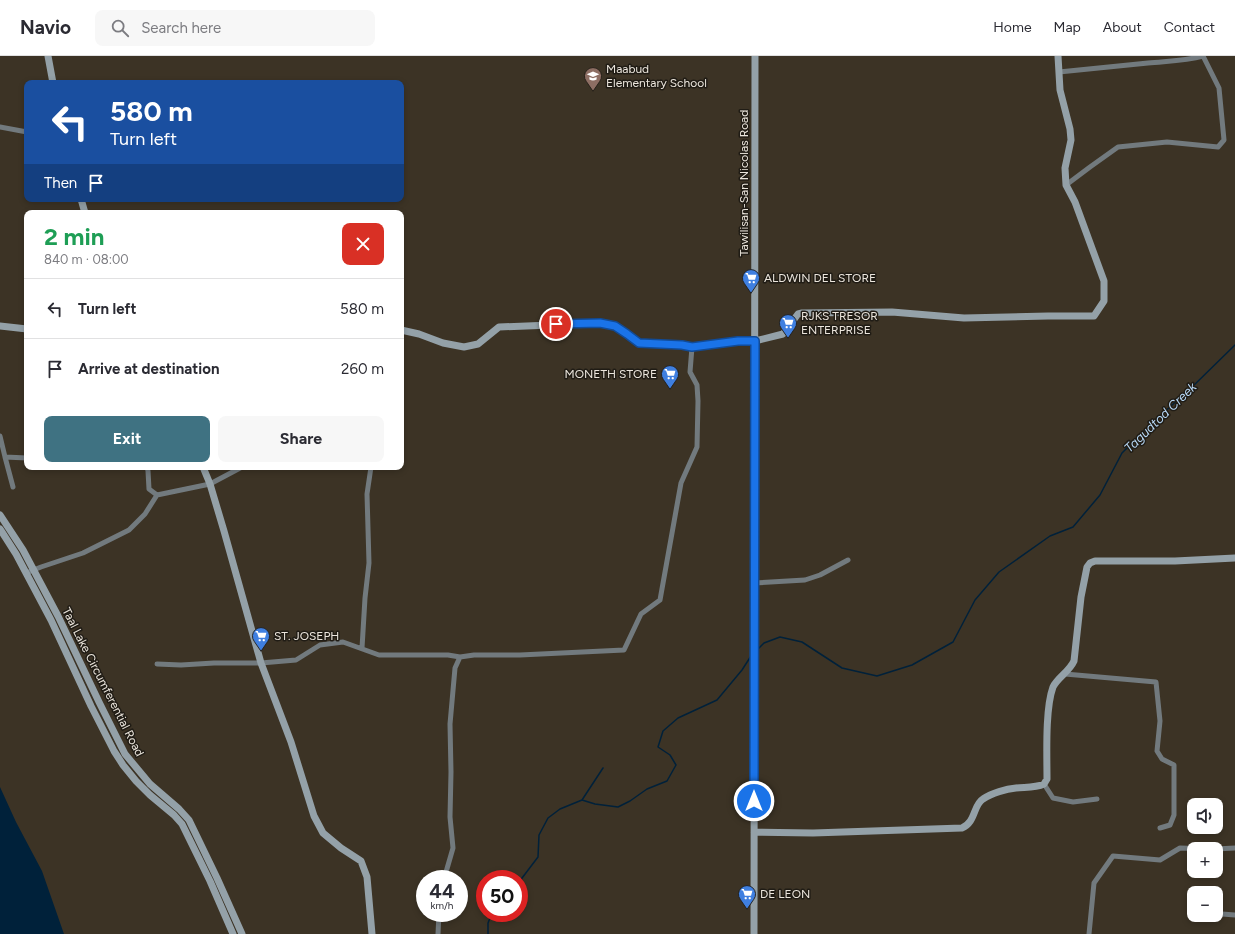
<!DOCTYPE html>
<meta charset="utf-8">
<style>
:root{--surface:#fff;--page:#f7f7f7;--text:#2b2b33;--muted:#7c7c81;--line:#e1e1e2;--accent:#3f7282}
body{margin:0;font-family:Figtree,sans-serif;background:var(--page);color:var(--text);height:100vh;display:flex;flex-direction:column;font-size:15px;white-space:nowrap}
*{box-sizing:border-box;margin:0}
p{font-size:13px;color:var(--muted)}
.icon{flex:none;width:22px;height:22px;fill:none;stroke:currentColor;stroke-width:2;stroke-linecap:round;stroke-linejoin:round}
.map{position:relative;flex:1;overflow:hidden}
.panel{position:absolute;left:24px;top:154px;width:380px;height:260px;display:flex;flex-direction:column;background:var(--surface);border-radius:8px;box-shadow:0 2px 6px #0003}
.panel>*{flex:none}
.banner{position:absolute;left:24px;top:24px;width:380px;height:122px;border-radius:8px;box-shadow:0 2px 6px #0003;background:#1a4fa0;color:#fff;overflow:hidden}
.tools{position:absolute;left:1187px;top:742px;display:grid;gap:8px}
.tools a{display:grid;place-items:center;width:36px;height:36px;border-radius:8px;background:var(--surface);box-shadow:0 2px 6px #0003;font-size:20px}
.speed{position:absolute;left:416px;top:814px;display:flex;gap:8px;font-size:20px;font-weight:700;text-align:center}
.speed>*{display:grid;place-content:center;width:52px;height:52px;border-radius:50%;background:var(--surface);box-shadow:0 2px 6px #0003;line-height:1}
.speed small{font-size:10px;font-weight:400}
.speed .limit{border:6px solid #d22;background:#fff;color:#111}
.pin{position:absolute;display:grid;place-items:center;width:34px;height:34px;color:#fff;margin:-17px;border:2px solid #fff;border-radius:50%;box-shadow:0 1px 4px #0007}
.me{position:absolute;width:44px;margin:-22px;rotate:0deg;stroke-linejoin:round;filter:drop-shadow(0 0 3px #0008)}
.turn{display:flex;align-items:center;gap:14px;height:84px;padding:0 20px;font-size:18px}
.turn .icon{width:52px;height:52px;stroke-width:2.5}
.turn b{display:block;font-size:28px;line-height:34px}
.then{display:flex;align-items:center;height:38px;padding:0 20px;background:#0003;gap:8px;font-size:15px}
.round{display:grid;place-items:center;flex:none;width:42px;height:42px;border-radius:8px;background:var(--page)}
.overview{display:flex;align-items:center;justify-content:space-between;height:68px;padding:0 20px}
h1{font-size:24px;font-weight:700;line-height:30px;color:#1e9e55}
.action{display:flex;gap:8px;margin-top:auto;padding:8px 20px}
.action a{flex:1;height:46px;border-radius:8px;background:var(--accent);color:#fff;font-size:16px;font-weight:700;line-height:46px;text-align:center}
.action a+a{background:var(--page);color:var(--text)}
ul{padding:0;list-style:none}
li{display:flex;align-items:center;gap:12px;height:60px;padding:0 20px;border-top:1px solid var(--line)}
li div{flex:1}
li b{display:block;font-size:15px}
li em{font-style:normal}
header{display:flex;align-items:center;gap:24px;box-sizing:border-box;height:56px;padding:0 20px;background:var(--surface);border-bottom:1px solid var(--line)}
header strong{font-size:19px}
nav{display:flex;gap:22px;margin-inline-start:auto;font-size:14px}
.search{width:280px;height:36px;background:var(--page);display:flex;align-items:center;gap:10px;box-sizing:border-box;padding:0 14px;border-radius:8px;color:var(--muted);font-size:15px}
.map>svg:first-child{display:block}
</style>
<header>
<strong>Navio</strong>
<div class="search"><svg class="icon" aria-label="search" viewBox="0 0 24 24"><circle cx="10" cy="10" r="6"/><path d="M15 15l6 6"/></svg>Search here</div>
<nav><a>Home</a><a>Map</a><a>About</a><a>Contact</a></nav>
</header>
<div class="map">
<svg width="1235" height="878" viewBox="0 0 1235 878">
<rect width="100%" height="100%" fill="#3c3325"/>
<path fill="#00213a" d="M0,731L16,766L42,815L64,878H0Z"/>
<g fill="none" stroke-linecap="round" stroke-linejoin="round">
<path stroke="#00213a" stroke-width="1.5" d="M758,593L764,587L780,581L802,586L842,612L877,620L912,609L953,586L975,544L999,516L1050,480L1073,471L1100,439L1122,397L1153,366L1189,334L1235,289
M582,744L603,712
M519,826L538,801L539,779L548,762L560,753L582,744L595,748L618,751L630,745L647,733L667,725L676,709L670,699L658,691L663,675L678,662L717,644L742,614L751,600
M488,878V867L492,857"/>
<path stroke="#727a7e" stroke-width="5" d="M1059,16C1088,13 1118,10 1148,7C1167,5 1185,5 1203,0
M0,71L27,76
M1066,129L1090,111L1118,91L1167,86L1218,91L1224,84L1219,32L1203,0
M0,380L5,401L27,402
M5,401L13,431
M147,411L148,415L149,433L157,439
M26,517L41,511L83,497L129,474L145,458L157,439L210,428L242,411
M754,527L805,524L820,519L848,504
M362,592L365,542L369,507L367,438L371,411
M157,608L181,609L214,607H261L296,604L320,589L343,586L379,599H448L460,601
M1065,618L1156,626L1160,665L1157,695L1162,703L1174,709V759L1170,769L1160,772
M1044,728L1053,742L1073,746L1097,743
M1215,793L1235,792
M444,823L453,792L450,761L451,716L450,668L455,612L460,601L474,599H520L624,594L641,558L660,544L681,427L697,391L698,345L697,329L690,316L692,291
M1222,858L1235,859
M438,878L439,857
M1089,878L1094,827L1113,800L1160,804L1180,792L1214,793"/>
<path stroke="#94a1a8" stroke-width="7" d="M48,0L53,27
M81,143L85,157
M0,270L27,273
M401,274L419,278L443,287L464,291L478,288L499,271L600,267L615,270L627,278L639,287L681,289L692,291L738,285H755L783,278L798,258L802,257L892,256L964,262L1048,260H1094L1104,245V225L1075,146L1066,129L1065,112L1071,84L1070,73L1060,34L1058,0
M203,411L210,428L224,475L261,607L291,686L314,760L323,777L341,792L361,805L367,821L372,878
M0,459L23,494L58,560L99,646L125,698L150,728L179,753L189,764L217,822L242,878
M0,473L16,498L51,564L91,650L114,695L123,709L136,725L150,739L174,759L182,768L210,825L233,878
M754,776L813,777L962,772C976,766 973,749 983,743C992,737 1006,733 1016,732C1026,731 1035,732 1044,728L1047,723C1047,699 1045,653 1053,631C1058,621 1069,616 1074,605L1081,541L1087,511L1090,507L1095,505H1175L1235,502
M754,878L755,0"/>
</g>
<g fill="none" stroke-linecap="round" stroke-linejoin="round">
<g stroke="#114b97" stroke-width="10">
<path id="route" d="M556,268L600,267L615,270L627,278L639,287L682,289L692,291L738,285H755L754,745"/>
</g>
<use href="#route" stroke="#1a73e8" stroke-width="7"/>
</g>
<defs>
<g id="school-pin" transform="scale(0.9)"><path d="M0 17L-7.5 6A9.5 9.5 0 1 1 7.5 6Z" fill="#8d6e63" stroke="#201c15"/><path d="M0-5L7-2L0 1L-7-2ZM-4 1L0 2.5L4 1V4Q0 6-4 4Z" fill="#fff"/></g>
<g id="supermarket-pin" transform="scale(0.9)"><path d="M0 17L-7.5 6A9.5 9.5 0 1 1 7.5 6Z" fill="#3f7fe0" stroke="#201c15"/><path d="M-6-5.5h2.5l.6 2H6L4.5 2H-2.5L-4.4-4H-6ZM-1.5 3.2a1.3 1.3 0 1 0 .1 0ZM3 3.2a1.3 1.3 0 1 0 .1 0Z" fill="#fff"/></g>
</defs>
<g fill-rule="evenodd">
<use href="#school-pin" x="593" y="20"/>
<use href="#supermarket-pin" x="751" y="222"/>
<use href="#supermarket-pin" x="788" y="267"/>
<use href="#supermarket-pin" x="670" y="318"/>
<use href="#supermarket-pin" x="261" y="580"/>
<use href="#supermarket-pin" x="747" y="838"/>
</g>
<g text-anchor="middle" stroke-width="3" stroke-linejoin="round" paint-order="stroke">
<g font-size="12" fill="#ebe5dc" stroke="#201c15" text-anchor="start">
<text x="606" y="17">Maabud<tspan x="606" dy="14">Elementary School</tspan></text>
<text x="764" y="226">ALDWIN DEL STORE</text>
<text x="801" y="264">RJKS TRESOR<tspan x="801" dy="14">ENTERPRISE</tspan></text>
<text x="657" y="322" text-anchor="end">MONETH STORE</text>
<text x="274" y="584">ST. JOSEPH</text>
<text x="760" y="842">DE LEON</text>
</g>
<g font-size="12" fill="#ebe5dc" stroke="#201c15">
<text transform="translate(744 127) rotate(-90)" y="4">Tawilisan-San Nicolas Road</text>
<text transform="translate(103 626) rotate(63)" y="4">Taal Lake Circumferential Road</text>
</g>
<g font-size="13" font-style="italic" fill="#b7d7f4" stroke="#201c15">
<text transform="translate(1160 361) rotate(-44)" y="5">Tagudtod Creek</text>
</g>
</g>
</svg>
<div class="tools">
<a><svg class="icon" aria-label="sound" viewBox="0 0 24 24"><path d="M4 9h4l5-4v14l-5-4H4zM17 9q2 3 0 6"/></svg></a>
<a>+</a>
<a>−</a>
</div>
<div class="speed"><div>44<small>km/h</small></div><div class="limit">50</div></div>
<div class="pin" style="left:556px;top:268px;background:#d93025"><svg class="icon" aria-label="arrive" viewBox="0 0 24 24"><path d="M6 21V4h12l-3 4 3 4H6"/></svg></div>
<svg class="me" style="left:754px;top:745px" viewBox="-20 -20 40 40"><circle r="17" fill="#1a73e8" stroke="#fff" stroke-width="3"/><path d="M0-11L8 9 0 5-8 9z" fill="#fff"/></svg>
<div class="banner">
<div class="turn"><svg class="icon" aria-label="left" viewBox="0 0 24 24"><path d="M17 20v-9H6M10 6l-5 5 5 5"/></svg><div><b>580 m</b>Turn left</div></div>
<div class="then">Then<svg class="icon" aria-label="arrive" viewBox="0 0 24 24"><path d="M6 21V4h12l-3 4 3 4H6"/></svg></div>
</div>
<section class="panel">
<div class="overview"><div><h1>2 min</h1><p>840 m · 08:00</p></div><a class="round" style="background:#d93025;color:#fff"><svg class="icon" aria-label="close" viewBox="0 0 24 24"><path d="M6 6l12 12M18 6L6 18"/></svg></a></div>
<ul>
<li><svg class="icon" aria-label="left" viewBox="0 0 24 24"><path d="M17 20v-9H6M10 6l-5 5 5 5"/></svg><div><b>Turn left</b></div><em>580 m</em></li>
<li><svg class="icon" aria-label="arrive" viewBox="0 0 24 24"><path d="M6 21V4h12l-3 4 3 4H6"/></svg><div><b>Arrive at destination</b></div><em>260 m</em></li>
</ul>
<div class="action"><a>Exit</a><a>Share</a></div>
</section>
</div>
